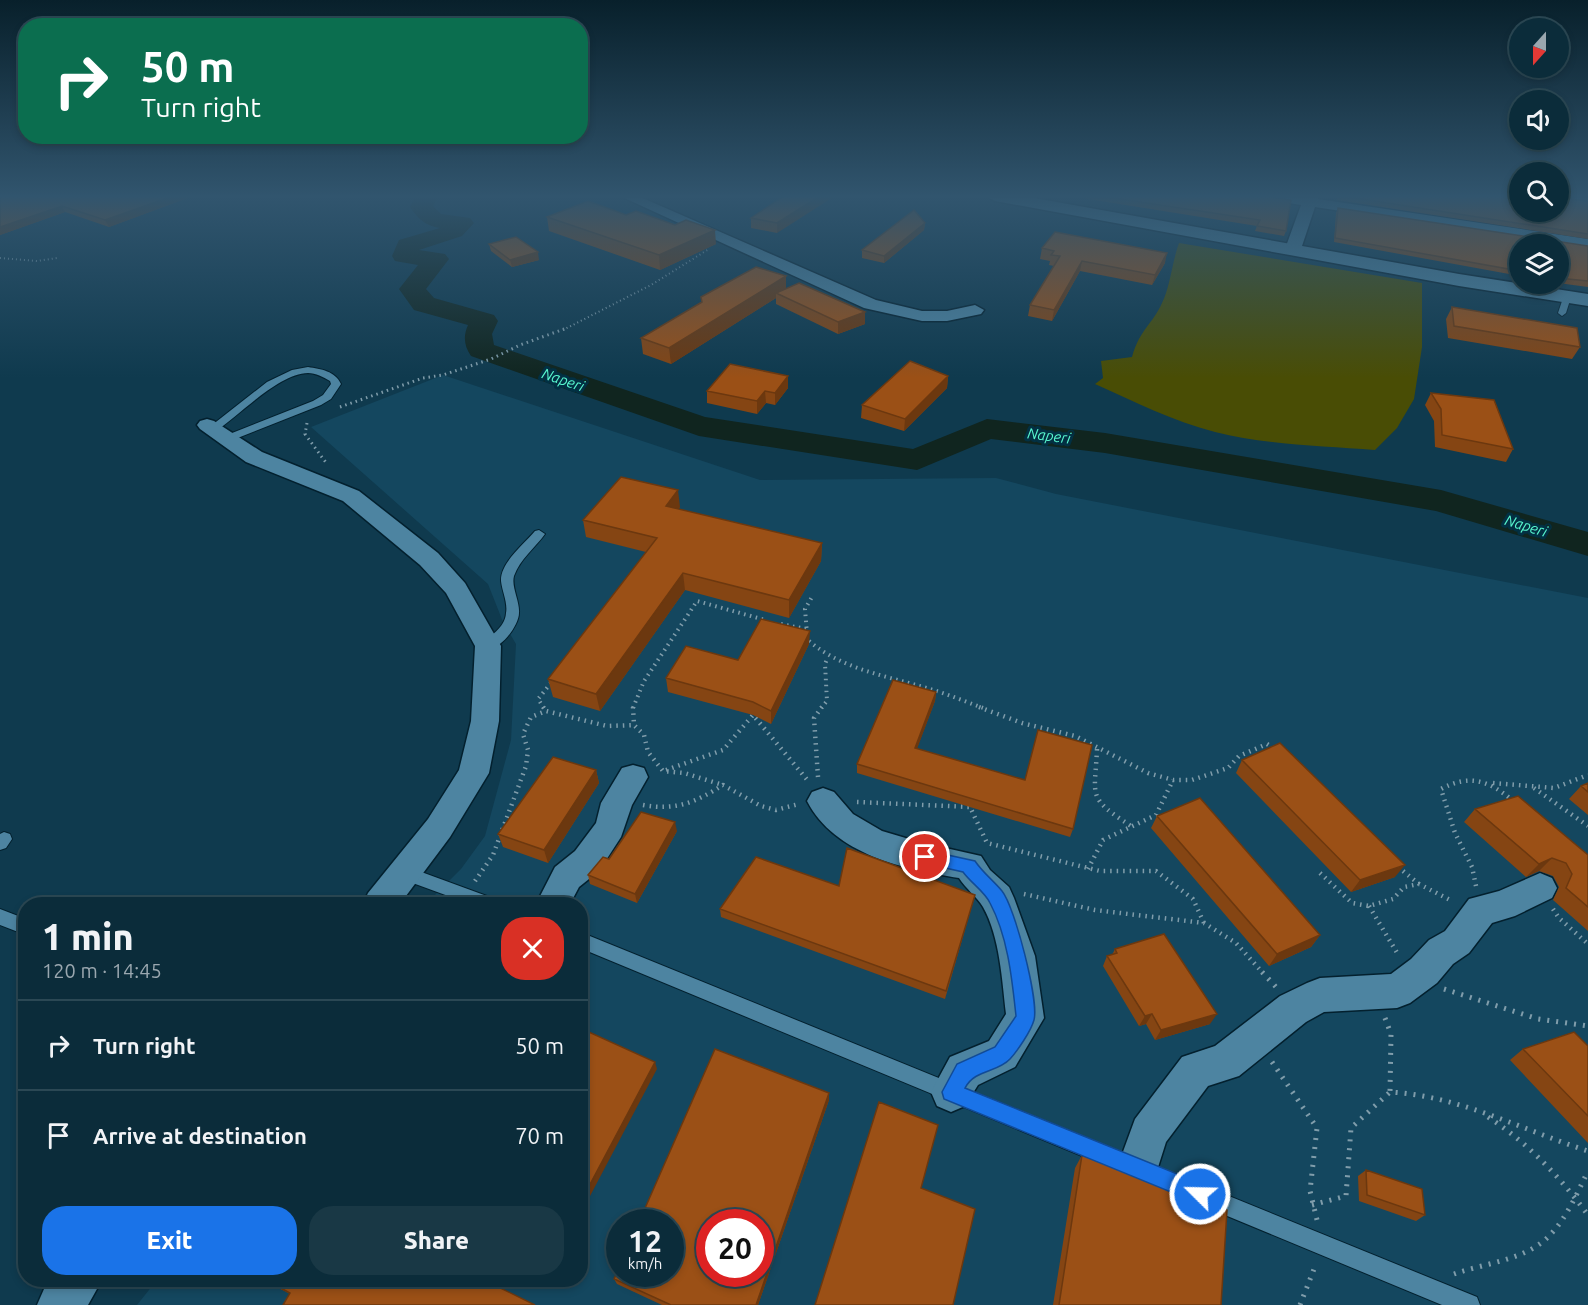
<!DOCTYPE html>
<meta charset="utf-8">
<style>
:root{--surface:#0b2c3a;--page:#193845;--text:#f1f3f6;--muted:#9aa7af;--line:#2b4854;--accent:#1a73e8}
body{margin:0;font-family:Ubuntu,sans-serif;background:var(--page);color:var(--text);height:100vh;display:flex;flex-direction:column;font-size:22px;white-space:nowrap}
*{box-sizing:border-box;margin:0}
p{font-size:20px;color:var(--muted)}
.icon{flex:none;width:33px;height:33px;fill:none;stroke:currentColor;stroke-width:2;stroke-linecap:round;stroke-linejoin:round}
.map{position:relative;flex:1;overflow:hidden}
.drawer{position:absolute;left:18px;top:897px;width:570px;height:390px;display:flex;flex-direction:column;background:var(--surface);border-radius:24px;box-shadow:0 3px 9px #0003,0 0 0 2px var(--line)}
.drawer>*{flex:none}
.hud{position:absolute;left:18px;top:18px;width:570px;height:126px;border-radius:24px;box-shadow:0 3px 9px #0003,0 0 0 2px var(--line);background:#0b6e4f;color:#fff;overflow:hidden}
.needle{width:39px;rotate:201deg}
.controls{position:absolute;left:1509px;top:18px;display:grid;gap:12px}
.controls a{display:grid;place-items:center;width:60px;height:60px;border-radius:50%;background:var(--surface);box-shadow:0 3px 9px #0003,0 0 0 2px var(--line);font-size:30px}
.speed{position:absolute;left:606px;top:1209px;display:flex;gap:12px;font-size:30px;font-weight:700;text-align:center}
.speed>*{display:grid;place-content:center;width:78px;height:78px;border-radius:50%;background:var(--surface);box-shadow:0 3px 9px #0003,0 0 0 2px var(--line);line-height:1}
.speed small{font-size:15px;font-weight:400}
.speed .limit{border:9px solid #d22;background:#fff;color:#111}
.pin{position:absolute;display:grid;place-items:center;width:51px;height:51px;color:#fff;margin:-26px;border:3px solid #fff;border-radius:50%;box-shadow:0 2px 6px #0007}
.me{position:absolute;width:66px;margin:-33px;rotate:293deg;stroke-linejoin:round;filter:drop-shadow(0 0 4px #0008)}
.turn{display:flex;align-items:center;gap:21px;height:126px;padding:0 24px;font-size:27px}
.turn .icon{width:78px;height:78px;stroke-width:2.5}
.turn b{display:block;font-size:42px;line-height:51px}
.round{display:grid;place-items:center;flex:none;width:63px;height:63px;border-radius:24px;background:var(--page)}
.headline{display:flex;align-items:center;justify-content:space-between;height:102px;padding:0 24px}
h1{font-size:36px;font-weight:800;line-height:45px}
.action{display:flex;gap:12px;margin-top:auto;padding:12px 24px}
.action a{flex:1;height:69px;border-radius:24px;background:var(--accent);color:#fff;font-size:24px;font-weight:800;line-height:69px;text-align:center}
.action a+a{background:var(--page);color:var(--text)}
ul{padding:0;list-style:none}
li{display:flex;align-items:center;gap:18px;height:90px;padding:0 24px;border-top:2px solid var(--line)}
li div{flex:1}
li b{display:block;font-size:22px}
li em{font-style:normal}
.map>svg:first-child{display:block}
</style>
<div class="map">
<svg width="1588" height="1305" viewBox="0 0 1588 1305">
<rect width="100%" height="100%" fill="#0f3a4e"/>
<path fill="#14475f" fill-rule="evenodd" d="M443,375L760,480L996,478L1056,494L1588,598V1305H137L157,1280H580V904H426L461,869L485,836L511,740L516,644L503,622L488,584L311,427ZM620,1222H670V1274H620ZM710,1222H760V1274H710Z"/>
<path fill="#494d05" d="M1179,243L1422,283V347L1414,399L1397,428L1375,450C1323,446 1267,445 1215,432C1173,421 1135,402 1095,384L1103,378L1101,361L1132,357C1140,329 1152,325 1162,303C1170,288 1172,262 1179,243Z"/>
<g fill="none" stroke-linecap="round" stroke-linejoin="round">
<path fill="#10251f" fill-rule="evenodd" d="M416,196H438L433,206L441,214L470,218L474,223L462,236L419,250L445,254L449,259L426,289L434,298L494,315L498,321L492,334L494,345L705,417L913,449L987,419L1105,433L1441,490L1588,532V556L1436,511L1105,453L991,439L917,470L699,436L471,356C464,346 463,336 468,325L414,310L399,289L418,265L395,261L392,256L399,240L440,228C426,226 418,219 410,207Z"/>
<g stroke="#03202e" stroke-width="2">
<path id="lane" d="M1564,295L1571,297L1566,313L1562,316L1558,313Z
M308,367C321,369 335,371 341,384L331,399L321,405L230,441H222V437L313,401L323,395L331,384L330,381C323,377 316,373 308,373C278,374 240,415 216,431L212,432L207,429L267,382L292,370Z
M539,530L545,534C535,548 520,559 514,576C511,587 520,601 519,613C519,626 498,654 483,649L481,646C489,635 505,629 506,613C508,603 502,591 501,581C500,563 524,544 535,531Z
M4,832L10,834L12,839L6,848L0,850V834Z
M405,866L495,899L497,904H470L399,878L397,873L399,868Z
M0,909L26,919V935L0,925Z
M580,932L1477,1297L1480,1305H1442L580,948Z"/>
</g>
<g stroke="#03202e" stroke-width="3">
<path id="street" d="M620,196H638L876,300L922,311H947L975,305L984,310L981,314L947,321H922L864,308Z
M1264,196H1319L1318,199L1588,239V249L1315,207L1301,249L1293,254L1285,249L1301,205L1271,200Z
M1558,196H1588V203L1558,201Z
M207,419L214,421L262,452L359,491L438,553L465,583L501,646L499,721L489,773L450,837L400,904H363L368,893L428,819L459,770L471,721L475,646L446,593L420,565L343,501L246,462L200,429L197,425L200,421Z
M633,765L644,768L648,777L632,805L621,837L599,871L579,887L570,904H536L555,867L575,851L596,823L601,803L622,768Z
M823,788L834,792L853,814L882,831L919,842L981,856L990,870L1009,887L1014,898L1035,956L1044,1018L1015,1067L978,1085L965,1106L951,1112L937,1106L931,1092L950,1057L989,1041L1006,1014C1002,981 1000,937 983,907C977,897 966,889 959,878C904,869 835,855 807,801L812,792Z
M1540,873L1552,878L1557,888L1552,898L1515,916L1492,923L1469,953L1453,964L1437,983L1410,1003L1397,1008L1324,1012L1306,1022L1239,1076L1208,1086L1166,1142L1153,1183L1138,1189L1123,1183L1117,1168L1135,1119L1182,1057L1215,1046L1280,996L1307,983L1320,978L1391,974L1411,959L1429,940L1445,931L1469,899L1499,891Z
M52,1280H102L88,1305H37L44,1289Z"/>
</g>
<g stroke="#03202e" stroke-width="3">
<path id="secondary" d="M986,196H1023L1459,274L1588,294V306L1459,286L995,201Z"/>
</g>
<path stroke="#809dab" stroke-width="2" stroke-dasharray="1 3" stroke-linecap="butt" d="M0,258L37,261L57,258
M563,330L651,285L709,249"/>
<path stroke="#809dab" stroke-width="3" stroke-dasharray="1.5 4" stroke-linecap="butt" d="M340,407L423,378L443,375L491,359L520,345L567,328
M307,423L305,434L327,464"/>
<path stroke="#809dab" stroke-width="4" stroke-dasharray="1.5 4.5" stroke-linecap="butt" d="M781,624L806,629
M807,634L805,609L812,597
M809,641C843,670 888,676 930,689C948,694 966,702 983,708
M544,708L538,699L551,683
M633,708L644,681L697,601L765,620
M821,708L827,701L825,664L828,657"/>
<path stroke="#809dab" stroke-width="4.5" stroke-dasharray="1.5 5" stroke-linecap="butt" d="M543,707L546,711
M633,707L634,725L644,735L648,752L663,771L684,773L723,785
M979,707L1022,723L1075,736L1148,773L1173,780H1192L1228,768L1239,756L1267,744L1275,749
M1097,749C1095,797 1086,797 1131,826
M666,770L723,750L753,715L809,782
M818,777L814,718L822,707
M1493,783L1554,788L1588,775
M1534,788L1588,826
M857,802L970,807L987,843L1100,871H1156L1193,899L1204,923
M643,805C676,811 696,802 723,785L761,806L776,810L799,804
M1398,867L1419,884
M1088,869L1103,840L1156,815L1173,780
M1320,873L1352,903L1369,906L1393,899L1404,887L1419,884L1452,901
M475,881L493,855L526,766L528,750L523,734L531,717L546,711L607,726L635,725
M1476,886L1472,867L1455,833L1441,789C1469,774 1488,780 1512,800
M1024,894L1095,910L1204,923L1236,943L1263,973
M1369,906L1399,956
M1553,909L1559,918L1588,944"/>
<path stroke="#809dab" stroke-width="5" stroke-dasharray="2 7" stroke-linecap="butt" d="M1262,972L1276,987
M1444,989L1538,1019L1588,1026
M1385,1018L1391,1034L1390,1092
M1272,1062L1317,1128L1310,1191L1317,1220
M1488,1117C1528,1143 1560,1177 1588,1215
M1312,1205L1346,1196L1351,1128L1390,1092C1460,1096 1522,1130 1588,1151
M1454,1274C1485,1263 1526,1260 1549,1236C1567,1218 1577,1193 1588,1171
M1300,1305L1316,1264"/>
<use href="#lane" fill="#4d84a1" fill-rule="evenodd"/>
<use href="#street" fill="#4d84a1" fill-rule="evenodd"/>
<use href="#secondary" fill="#4d84a1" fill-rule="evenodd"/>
</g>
<path fill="#854513" d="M0,196H193L109,227L65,212L0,235Z
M784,196L777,233L751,228V218Z
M1077,196H1271L1286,231L1284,236L1255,231L1257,226L1088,199Z
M1337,196H1520L1588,201V239L1337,200Z
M1338,208L1588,246V287L1558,283V244H1520V276L1334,242L1336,213Z
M626,215L716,244L660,270L549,231L547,217Z
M925,223L924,230L884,263L862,258V250Z
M489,244L539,260L512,267L491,251Z
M1042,248L1165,263L1152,285L1080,271L1052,321L1028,316L1030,305L1054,266L1049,265L1050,261L1040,259Z
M786,276V288L865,324L838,334L776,304V298L671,364L643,354L641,338Z
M1452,307L1580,347L1572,359L1448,338L1446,319Z
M948,376L947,388L904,431L861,418L862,405Z
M788,388L775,405L766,403L757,414L707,403V391Z
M1431,393L1513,449L1506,462L1435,447L1434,421L1425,405Z
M680,507L678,509L822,543L821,561L789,618L685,590L600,711L553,697L548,679L646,552L586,537L583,520Z
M809,644L771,724L753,715L668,692L666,678L738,660Z
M936,692L935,701L917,748L1073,829L1070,837L857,773V764Z
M1242,760L1395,877L1351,892L1236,773Z
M596,770L599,783L548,863L503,847L498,834Z
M1588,783V815L1569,799L1581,786Z
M1475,809L1588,855V931L1553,900L1559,887L1553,876L1539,871L1526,877L1464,822Z
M1157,816L1320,935L1311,947L1269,966L1151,828Z
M677,831L637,903L590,884L588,875Z
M839,886L975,895L945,999L721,917L720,909Z
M1115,949L1210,1024L1155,1040L1146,1024L1139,1026L1103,966L1107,956L1112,955Z
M1588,1046V1143L1510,1060L1523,1049Z
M829,1100L758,1305H662L617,1284L614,1279Z
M1082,1155L1221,1305H1053L1075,1168Z
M1366,1170L1425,1215L1416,1221L1359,1201L1358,1176Z
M263,1280H484L290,1294Z"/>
<path fill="#6c380f" d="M173,196H193L109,227L105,220Z
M820,196H835L777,233V223Z
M62,206L65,212L0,235V227Z
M925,223L924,230L884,263V256Z
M715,230L716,244L660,270L659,255Z
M538,252L539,260L512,267L510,260Z
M1167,253L1165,263L1152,285L1155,275Z
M1082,261L1080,271L1052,321L1054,310Z
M786,276V291L776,293V298L671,364L669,348Z
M865,312V324L838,334V322Z
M788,376V388L775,405V393Z
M948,376L947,388L904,431L905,419Z
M765,391L766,403L757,414V401Z
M678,490L680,507L668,523L666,506Z
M822,543L821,561L789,618V600Z
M683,573L685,590L600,711L596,694Z
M810,631L809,644L771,724V711Z
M936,692L935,701L914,757L915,748Z
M596,770L599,783L548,863L544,850Z
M675,822L677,831L637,903L635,894Z
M1552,858L1539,871L1526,877L1539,864Z
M1405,865L1395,877L1351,892L1360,880Z
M1320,935L1311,947L1269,966L1277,954Z
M1152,1014L1146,1024L1139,1026L1145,1016Z
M1217,1014L1210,1024L1155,1040L1161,1030Z
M655,1062L657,1069L580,1215V1203Z
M829,1093V1100L758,1305H756Z"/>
<path fill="#9b5016" stroke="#6c380f" stroke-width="1.5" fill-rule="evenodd" d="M0,196H173L105,220L62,206L0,227Z
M784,196H820L777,223L751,218Z
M1100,196H1271L1272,197L1291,200L1286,231L1257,226L1260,220Z
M1342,196H1520V212H1558V196H1559V198L1588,201V234Z
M588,201L626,215L636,211L675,225L686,220L715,230L659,255L547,217Z
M1338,208L1588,246V281L1558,278V244H1520V271L1335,238Z
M914,210L925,223L884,256L862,250Z
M1055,232L1167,253L1155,275L1082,261L1054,310L1030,305L1060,256L1051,255L1054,251L1042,248Z
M516,237L538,252L510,260L489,244Z
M756,267L786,276L669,348L641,338L702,302L701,297Z
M799,283L865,312L838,322L776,293Z
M1452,307L1577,328L1580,347L1454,326Z
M910,361L948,376L905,419L862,405Z
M730,364L788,376L775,393L765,391L757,401L707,391Z
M1431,393L1494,400L1513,449L1442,435L1441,409Z
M621,477L678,490L666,506L822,543L789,600L683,573L596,694L548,679L657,538L583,520Z
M761,619L810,631L771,711L753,702L666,678L686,646L738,660Z
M893,680L936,692L915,748L1025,780L1038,730L1092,745L1073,829L857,764Z
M1280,743L1405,865L1360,880L1242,760Z
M553,757L596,770L544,850L498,834Z
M1588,783V792L1581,786Z
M1518,796L1588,855V907L1566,888L1572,874L1566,863L1552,858L1539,864L1475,809Z
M1200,798L1320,935L1277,954L1157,816Z
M641,812L675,822L635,894L588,875L603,857L609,859Z
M847,848L975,895L946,991L720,909L756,857L839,886Z
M1164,934L1217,1014L1161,1030L1152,1014L1145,1016L1107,956L1117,953L1115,949Z
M580,1028L655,1062L580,1203Z
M1574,1032L1588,1046V1116L1523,1049Z
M715,1049L829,1093L756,1305H671L614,1279L620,1266V1274H670V1222H639ZM710,1222H760V1274H710Z
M879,1102L938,1125L921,1188L975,1209L953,1305H815Z
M1082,1155L1227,1210L1221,1305H1059Z
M1366,1170L1422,1189L1425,1215L1367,1195Z
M266,1280H484L535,1305H283L290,1293Z"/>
<linearGradient id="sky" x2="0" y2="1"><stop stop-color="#08202b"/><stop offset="0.52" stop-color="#31556e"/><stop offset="1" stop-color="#31556e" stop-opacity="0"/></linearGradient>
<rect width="1588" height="378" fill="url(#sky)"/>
<path fill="#1a73e8" stroke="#114b97" stroke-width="1.5" d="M925,850L975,861C983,873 994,881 1002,891C1015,907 1039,1001 1034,1020C1031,1031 1018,1050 1010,1059C997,1073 975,1069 965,1088L1207,1186L1210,1194L1207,1201L1200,1204L944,1099L942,1092L957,1064L995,1047L1016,1016C1012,979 1008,937 990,903C985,892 971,883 963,872L919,862L916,857L919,852Z"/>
<g text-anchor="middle" stroke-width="6" stroke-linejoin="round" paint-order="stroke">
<g font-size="15" font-style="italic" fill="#57f4cd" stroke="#023043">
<text transform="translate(563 380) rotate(19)" y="5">Naperi</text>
<text transform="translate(1049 436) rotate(7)" y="5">Naperi</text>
<text transform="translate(1526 526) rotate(17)" y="5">Naperi</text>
</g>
</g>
</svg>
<div class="controls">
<a><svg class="needle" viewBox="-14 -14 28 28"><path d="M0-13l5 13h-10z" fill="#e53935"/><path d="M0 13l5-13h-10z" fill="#9aa7af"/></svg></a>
<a><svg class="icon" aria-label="sound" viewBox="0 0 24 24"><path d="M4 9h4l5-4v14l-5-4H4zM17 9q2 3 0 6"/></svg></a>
<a><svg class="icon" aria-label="search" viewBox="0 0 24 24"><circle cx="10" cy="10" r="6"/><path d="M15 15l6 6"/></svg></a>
<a><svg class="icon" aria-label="layers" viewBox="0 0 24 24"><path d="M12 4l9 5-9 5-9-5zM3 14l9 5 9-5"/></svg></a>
</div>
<div class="speed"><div>12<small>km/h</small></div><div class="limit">20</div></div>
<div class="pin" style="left:925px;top:857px;background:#d93025"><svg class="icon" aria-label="arrive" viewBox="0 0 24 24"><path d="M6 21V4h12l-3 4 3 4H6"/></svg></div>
<svg class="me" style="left:1200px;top:1194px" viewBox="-20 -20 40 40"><circle r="17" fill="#1a73e8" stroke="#fff" stroke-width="3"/><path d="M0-11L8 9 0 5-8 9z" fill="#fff"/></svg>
<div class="hud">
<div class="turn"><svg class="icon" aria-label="right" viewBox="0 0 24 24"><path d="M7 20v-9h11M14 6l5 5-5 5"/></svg><div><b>50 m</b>Turn right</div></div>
</div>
<section class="drawer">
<div class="headline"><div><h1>1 min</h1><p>120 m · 14:45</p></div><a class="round" style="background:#d93025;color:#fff"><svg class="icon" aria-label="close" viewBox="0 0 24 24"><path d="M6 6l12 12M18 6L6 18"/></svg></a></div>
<ul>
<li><svg class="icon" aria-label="right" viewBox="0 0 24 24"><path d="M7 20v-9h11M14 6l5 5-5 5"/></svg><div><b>Turn right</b></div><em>50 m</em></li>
<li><svg class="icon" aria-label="arrive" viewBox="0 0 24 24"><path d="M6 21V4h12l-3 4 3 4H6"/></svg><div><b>Arrive at destination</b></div><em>70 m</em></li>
</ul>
<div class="action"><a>Exit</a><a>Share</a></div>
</section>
</div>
